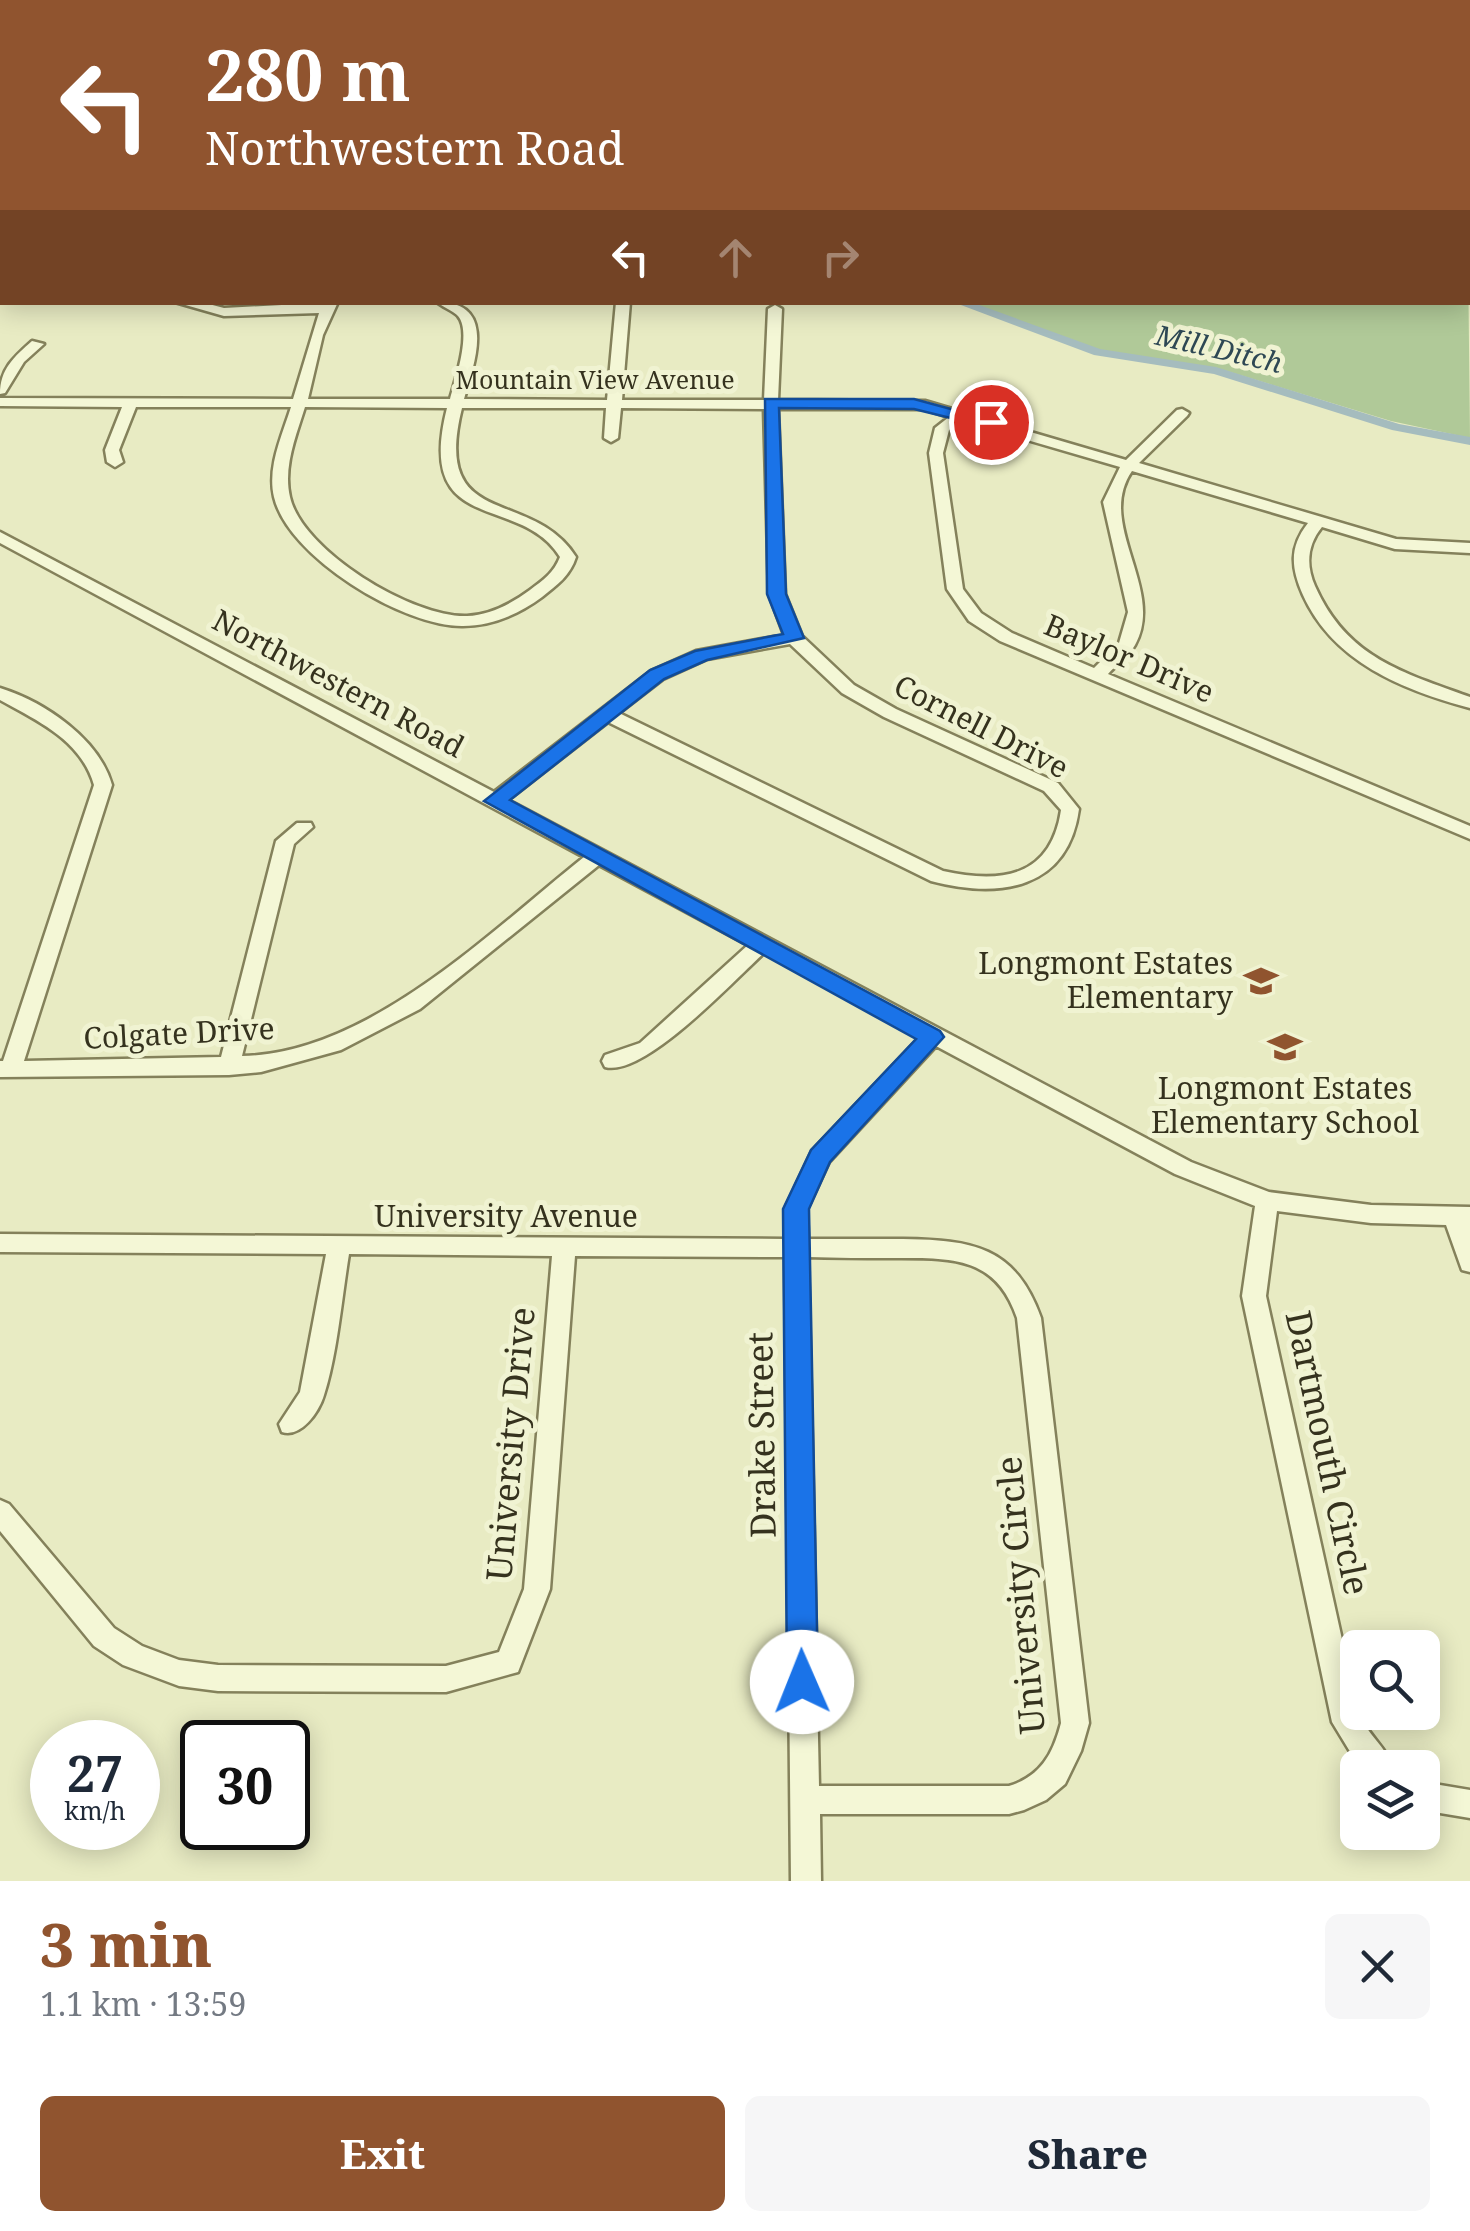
<!DOCTYPE html>
<meta charset="utf-8">
<style>
:root{--surface:#fff;--page:#f6f6f7;--text:#1f2937;--muted:#747a83;--accent:#90542f}
body{margin:0;font-family:"Noto Serif",serif;background:var(--page);color:var(--text);height:100vh;display:flex;flex-direction:column;font-size:38px;white-space:nowrap}
*{box-sizing:border-box;margin:0}
p{font-size:32px;color:var(--muted)}
.icon{flex:none;width:55px;height:55px;fill:none;stroke:currentColor;stroke-width:2;stroke-linecap:round;stroke-linejoin:round}
.map{position:relative;height:1881px;overflow:hidden}
.side{display:flex;flex-direction:column;background:var(--surface);flex:1}
.side>*{flex:none}
.guide{position:absolute;left:0px;top:0px;width:1470px;height:305px;box-shadow:0 5px 25px #0003;background:#90542f;color:#fff;overflow:hidden}
.buttons{position:absolute;left:1340px;top:1630px;display:grid;gap:20px}
.buttons a{display:grid;place-items:center;width:100px;height:100px;border-radius:15px;background:var(--surface);box-shadow:0 5px 25px #0003;font-size:50px}
.speed{position:absolute;left:30px;top:1720px;display:flex;gap:20px;font-size:50px;font-weight:700;text-align:center}
.speed>*{display:grid;place-content:center;width:130px;height:130px;border-radius:50%;background:var(--surface);box-shadow:0 5px 25px #0003;line-height:1}
.speed small{font-size:25px;font-weight:400}
.speed .limit{border:5px solid #111;border-radius:15px;background:#fff;color:#111}
.pin{position:absolute;display:grid;place-items:center;width:85px;height:85px;color:#fff;margin:-42px;border:5px solid #fff;border-radius:50%;box-shadow:0 2px 10px #0007}
.me{position:absolute;width:110px;margin:-55px;rotate:359deg;stroke-linejoin:round;filter:drop-shadow(0 0 8px #0008)}
.turn{display:flex;align-items:center;gap:35px;height:210px;padding:0 40px;font-size:45px}
.turn .icon{width:130px;height:130px;stroke-width:2.5}
.turn b{display:block;font-size:70px;line-height:85px}
.lanes{display:flex;align-items:center;height:95px;padding:0 40px;background:#0003;justify-content:center;gap:50px;direction:ltr}
.lanes .off{opacity:.35}
.round{display:grid;place-items:center;flex:none;width:105px;height:105px;border-radius:15px;background:var(--page)}
.head{display:flex;align-items:center;justify-content:space-between;height:170px;padding:0 40px}
h1{font-size:60px;font-weight:800;line-height:75px;color:var(--accent)}
.cta{display:flex;gap:20px;margin-top:auto;padding:20px 40px}
.cta a{flex:1;height:115px;border-radius:15px;background:var(--accent);color:#fff;font-size:40px;font-weight:800;line-height:115px;text-align:center}
.cta a+a{background:var(--page);color:var(--text)}
.map>svg:first-child{display:block}
</style>
<div class="map">
<svg width="1470" height="1881" viewBox="0 0 1470 1881">
<rect width="100%" height="100%" fill="#e8ebc3"/>
<path fill="#b0c998" d="M0,0H1161L1174,2H2V78Z
M1468,252L1470,438L1391,421L1220,369L1099,350L966,303L1468,302Z"/>
<g fill="none" stroke-linecap="round" stroke-linejoin="round">
<path fill="#a5bcbe" fill-rule="evenodd" d="M0,76L2,77V84L0,83Z
M953,302H971L1100,349L1216,367L1399,424L1470,437V445L1392,430L1214,374L1094,355Z"/>
<g stroke="#84815b" stroke-width="5">
<path id="minor" d="M1311,0H1334L1335,2H1314Z
M1468,24H1470V31H1468Z
M1468,78H1470V84H1468Z
M0,111H2V118H0Z
M1468,121H1470V132H1468Z
M0,170H2V178H0Z
M175,302H201L224,308L338,302L323,335L308,399H450C455,381 472,332 458,316C454,311 442,307 437,302C497,302 475,361 464,399L607,400L616,302H630L622,400H764L768,309L775,305L782,309L778,400L925,401L1126,460L1177,410L1182,409L1189,413L1187,416L1139,463L1396,539L1470,543V553L1395,549L1322,527C1307,545 1306,566 1315,586C1347,658 1402,672 1470,697V708C1403,690 1333,662 1303,595C1291,568 1289,547 1308,523L1132,471C1095,524 1166,589 1135,645C1129,656 1116,665 1108,674L1470,826V839L1000,641L969,621L947,589L929,453L935,428L949,417L924,409H778L785,594L802,636L854,685L896,709L1058,783L1079,809C1068,890 999,899 931,881L608,722L508,800L1191,1162L1269,1192L1371,1205L1470,1207V1272L1462,1270L1446,1225L1371,1223L1277,1211L1266,1296L1358,1712C1366,1733 1386,1747 1394,1768H1360L1332,1722L1242,1296L1255,1206L1175,1174L936,1046L829,1162L807,1209L808,1239C840,1239 871,1239 903,1239C972,1240 1015,1246 1041,1318L1089,1723L1081,1751L1065,1784L1046,1800L1024,1810L1009,1814H820L821,1881H791L785,1257L575,1256L550,1589L518,1672L446,1692L218,1691L179,1686L123,1665L94,1646L0,1531V1500L9,1504L114,1628L142,1646L179,1660L218,1665L446,1666L499,1652L524,1589L552,1256L349,1254C342,1297 337,1355 324,1395C319,1412 301,1438 282,1432L279,1424L300,1392L326,1254L0,1252V1234L785,1239V1209L812,1151L920,1037L764,953C734,980 644,1078 605,1067L602,1061L605,1055L640,1043L748,945L599,865L420,1009L341,1050L261,1072L229,1075L0,1077V1061H3L94,785C81,740 38,721 0,700V688C45,702 99,739 112,785L24,1061L221,1057L276,841L297,823H311L313,827L294,844L242,1056C368,1054 490,932 584,857L0,543V532L494,792L651,671L696,651L784,635L769,594L764,409L621,408L618,438L611,442L604,438L606,408H462C431,532 531,486 576,557C570,576 557,585 542,597C519,614 492,626 463,626C404,627 288,557 274,497C267,467 282,436 291,407H136L119,450L123,462L115,467L107,462L105,450L122,407L0,406V398L293,399L319,313L224,316ZM305,407L447,408C414,538 520,492 560,557C554,573 543,580 530,590C511,604 490,615 467,616C413,618 302,551 290,497C283,467 296,436 305,407ZM962,421L1120,467L1103,502L1128,612L1119,643L1094,668L1012,633L981,613L963,589L943,453L949,430ZM790,644L842,693L884,717L1044,791L1061,810C1051,877 1002,884 943,871L619,713L663,679L707,659ZM808,1257C837,1258 866,1258 895,1258C951,1258 996,1256 1017,1318L1061,1723C1053,1754 1041,1776 1009,1786H819Z
M32,341L44,344L24,362L5,393L0,394C0,369 14,357 32,341Z
M1422,1782L1470,1790V1818L1422,1810Z"/>
</g>
<use href="#minor" fill="#f4f7d6" fill-rule="evenodd"/>
<path stroke="#35321e" stroke-width="2.5" stroke-dasharray="10 10" stroke-linecap="butt" d="M1198,0L1211,2"/>
</g>
<path fill="#1a73e8" stroke="#114b97" stroke-width="2.5" d="M765,399H914L999,422L991,428L914,409L779,408L786,594L804,638L707,660L664,679L510,800L940,1031L944,1037L830,1162L809,1209L818,1682L814,1692L802,1697L791,1692L787,1682L783,1209L811,1150L916,1039L484,801L650,670L695,651L783,634L767,594Z"/>
<defs>
<g id="school-bare" transform="scale(2.7)"><path d="M0-5L7-2L0 1L-7-2ZM-4 1L0 2.5L4 1V4Q0 6-4 4Z" fill="#90542f" stroke="#f0f3d2" stroke-width="2.5" paint-order="stroke"/></g>
</defs>
<g fill-rule="evenodd">
<use href="#school-bare" x="1261" y="981"/>
<use href="#school-bare" x="1285" y="1047"/>
</g>
<g text-anchor="middle" stroke-width="10" stroke-linejoin="round" paint-order="stroke">
<g font-size="25" fill="#35321e" stroke="#f0f3d2">
<text x="595" y="389">Mountain View Avenue</text>
</g>
<g font-size="28" font-style="italic" fill="#2e4854" stroke="#f0f3d2">
<text transform="translate(1219 349) rotate(13)" y="10">Mill Ditch</text>
</g>
<g font-size="30" fill="#35321e" stroke="#f0f3d2">
<text transform="translate(1129 659) rotate(23)" y="10">Baylor Drive</text>
<text transform="translate(338 684) rotate(28)" y="10">Northwestern Road</text>
<text transform="translate(981 727) rotate(27)" y="10">Cornell Drive</text>
<text transform="translate(179 1034) rotate(-3)" y="10">Colgate Drive</text>
<text x="506" y="1227">University Avenue</text>
</g>
<g font-size="30" fill="#35321e" stroke="#f0f3d2" text-anchor="end">
<text x="1233" y="974">Longmont Estates<tspan x="1233" dy="34">Elementary</tspan></text>
<text x="1285" y="1099" text-anchor="middle">Longmont Estates<tspan x="1285" dy="34">Elementary School</tspan></text>
</g>
<g font-size="35" fill="#35321e" stroke="#f0f3d2">
<text transform="translate(762 1435) rotate(-91)" y="12">Drake Street</text>
<text transform="translate(511 1444) rotate(-85)" y="12">University Drive</text>
<text transform="translate(1327 1453) rotate(78)" y="12">Dartmouth Circle</text>
<text transform="translate(1021 1595) rotate(-95)" y="12">University Circle</text>
</g>
</g>
</svg>
<div class="buttons">
<a><svg class="icon" aria-label="search" viewBox="0 0 24 24"><circle cx="10" cy="10" r="6"/><path d="M15 15l6 6"/></svg></a>
<a><svg class="icon" aria-label="layers" viewBox="0 0 24 24"><path d="M12 4l9 5-9 5-9-5zM3 14l9 5 9-5"/></svg></a>
</div>
<div class="speed"><div>27<small>km/h</small></div><div class="limit">30</div></div>
<div class="pin" style="left:991px;top:422px;background:#d93025"><svg class="icon" aria-label="arrive" viewBox="0 0 24 24"><path d="M6 21V4h12l-3 4 3 4H6"/></svg></div>
<svg class="me" style="left:802px;top:1682px" viewBox="-20 -20 40 40"><circle r="19" fill="#fff"/><path d="M0-13L10 11 0 6-10 11z" fill="#1a73e8"/></svg>
<div class="guide">
<div class="turn"><svg class="icon" aria-label="left" viewBox="0 0 24 24"><path d="M17 20v-9H6M10 6l-5 5 5 5"/></svg><div><b>280 m</b>Northwestern Road</div></div>
<div class="lanes"><svg class="icon" aria-label="left" viewBox="0 0 24 24"><path d="M17 20v-9H6M10 6l-5 5 5 5"/></svg><svg class="icon off" aria-label="ahead" viewBox="0 0 24 24"><path d="M12 20V5M6 11l6-6 6 6"/></svg><svg class="icon off" aria-label="right" viewBox="0 0 24 24"><path d="M7 20v-9h11M14 6l5 5-5 5"/></svg></div>
</div>
</div>
<section class="side">
<div class="head"><div><h1>3 min</h1><p>1.1 km · 13:59</p></div><a class="round"><svg class="icon" aria-label="close" viewBox="0 0 24 24"><path d="M6 6l12 12M18 6L6 18"/></svg></a></div>
<div class="cta"><a>Exit</a><a>Share</a></div>
</section>
